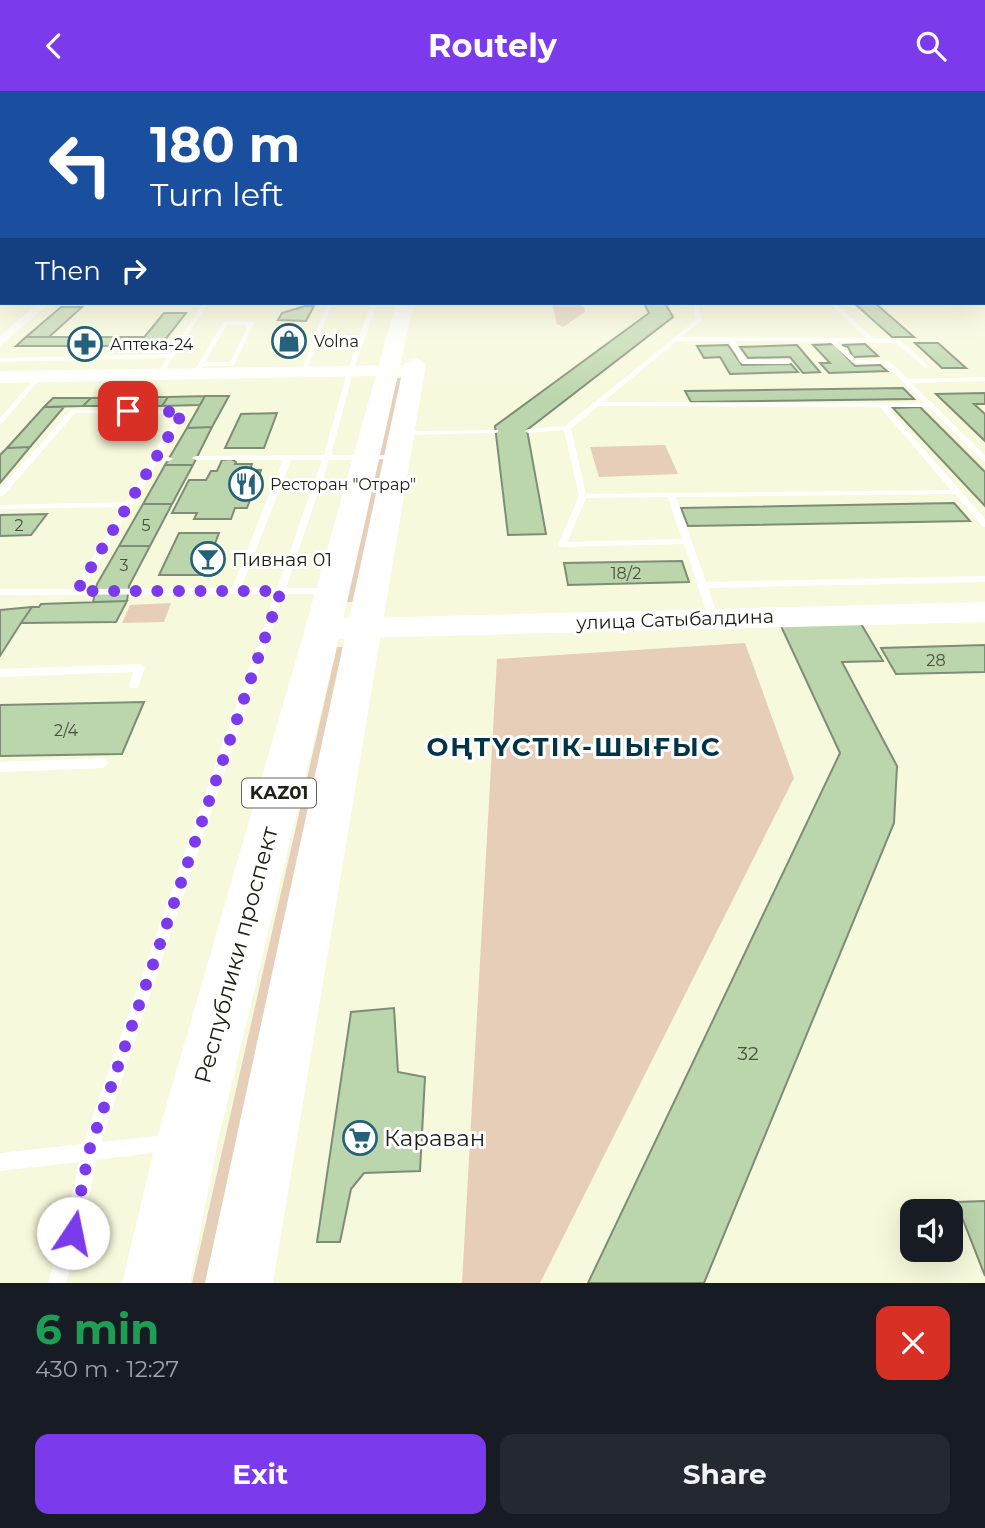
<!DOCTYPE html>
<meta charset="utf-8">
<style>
:root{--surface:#171b24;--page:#242831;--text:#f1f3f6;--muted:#9ea1a6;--accent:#7c3aed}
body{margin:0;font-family:Montserrat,sans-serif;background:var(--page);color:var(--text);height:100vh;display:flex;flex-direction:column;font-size:26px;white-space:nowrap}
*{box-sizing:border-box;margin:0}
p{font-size:23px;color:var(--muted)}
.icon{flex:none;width:38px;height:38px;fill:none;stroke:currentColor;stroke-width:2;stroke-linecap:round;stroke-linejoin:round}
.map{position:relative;height:1192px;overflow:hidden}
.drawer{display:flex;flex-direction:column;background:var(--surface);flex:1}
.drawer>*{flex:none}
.hud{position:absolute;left:0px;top:0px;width:985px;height:214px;box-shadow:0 7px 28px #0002;background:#1a4fa0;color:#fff;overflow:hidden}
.controls{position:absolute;left:900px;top:1108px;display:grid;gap:14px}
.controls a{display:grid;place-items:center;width:63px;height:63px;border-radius:14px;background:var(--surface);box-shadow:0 7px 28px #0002;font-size:35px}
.pin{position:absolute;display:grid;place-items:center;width:60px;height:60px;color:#fff;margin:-30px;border-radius:14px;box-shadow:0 4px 10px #0006}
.me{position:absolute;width:77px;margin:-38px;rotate:11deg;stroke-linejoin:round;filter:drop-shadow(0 0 5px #0008)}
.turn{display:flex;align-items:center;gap:24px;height:147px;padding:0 35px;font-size:32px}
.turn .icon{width:91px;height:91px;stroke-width:2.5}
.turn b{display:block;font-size:49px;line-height:60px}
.then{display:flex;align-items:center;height:66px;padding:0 35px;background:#0003;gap:14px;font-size:26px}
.round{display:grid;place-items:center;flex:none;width:74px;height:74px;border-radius:14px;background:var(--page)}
.head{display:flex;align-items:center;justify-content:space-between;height:119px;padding:0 35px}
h1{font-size:42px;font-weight:700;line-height:52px;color:#1e9e55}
.button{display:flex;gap:14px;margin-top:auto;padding:14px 35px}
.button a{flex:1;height:80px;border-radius:14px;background:var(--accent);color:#fff;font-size:28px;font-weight:700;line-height:80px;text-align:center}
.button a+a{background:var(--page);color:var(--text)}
header{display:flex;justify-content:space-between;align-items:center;height:91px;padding:0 35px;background:var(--accent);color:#fff;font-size:32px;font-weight:700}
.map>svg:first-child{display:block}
</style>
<header><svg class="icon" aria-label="back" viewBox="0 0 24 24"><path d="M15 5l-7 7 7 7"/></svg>Routely<svg class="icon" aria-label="search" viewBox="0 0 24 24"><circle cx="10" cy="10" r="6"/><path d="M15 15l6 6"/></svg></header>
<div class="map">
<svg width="985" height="1192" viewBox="0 0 985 1192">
<rect width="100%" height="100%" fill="#f7f9dc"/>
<path fill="#e6ceb8" d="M552,212H575L584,216L585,221L563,236L557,233Z
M397,287H404L355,511H345Z
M665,354L678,383L599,386L590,356Z
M171,512L164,531L122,532L130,514Z
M745,552L794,687L540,1192H462L497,568Z
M337,556H348L212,1192H192Z"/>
<path fill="#bbd5ac" stroke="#7e8d76" stroke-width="2" d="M644,212H665L673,226L527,339L546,443L508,444L495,335L649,222Z
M854,212H875L914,246H892Z
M305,215H314L306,230L278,229L282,222Z
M61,216H82L49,246H26Z
M164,222H186L161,254L137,255Z
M296,242L302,243L295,257H274L288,243Z
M26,246H144L137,255H16Z
M915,252H938L966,277H942Z
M834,253L855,275L880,274L887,280L829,282L820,272H830L813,254Z
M865,253L878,265L853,266L848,256L842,254Z
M728,254L742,274L791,273L798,281L730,283L720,266L704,267L697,255Z
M797,254L820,281L803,282L790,266L748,267L740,256Z
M903,297L914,308L691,311L685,300Z
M985,302V313H974L985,323V350L936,303Z
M205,305L200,314L162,315L168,306Z
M205,305H229L212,336L187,337Z
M129,306L123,315H83L91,307Z
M129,306H168L162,315H123Z
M53,307H91L83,315L44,316Z
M44,316H64L30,356L7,357Z
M920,316L985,381V415L893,317Z
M277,322L264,357H225L241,323Z
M212,336L193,374H165L187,337Z
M30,356L0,392V364L7,357Z
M231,368L236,371L235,373H252L250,379H261L247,417H235L231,428H194L197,422H172L189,389H206L211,380H217L222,369Z
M165,374H193L172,413H143Z
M954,412L970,430L688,435L681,417Z
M143,413H172L150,455H119Z
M47,423L31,444L0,445V424Z
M179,442H219L203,484H159Z
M119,455H150L129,495L127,510L93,511L97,493Z
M682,470L689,491L568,494L564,472Z
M127,510L116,531L21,532L32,516H39L41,513Z
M32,516L21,532L0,565V519Z
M860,531L883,570L842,571L897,675L894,732L704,1192H588L840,662L780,533Z
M985,554V581L896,583L881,557Z
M144,611L122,663L0,665V614Z
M394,917L398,981L425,986L420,1080L364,1082L351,1098L340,1151H317L351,921Z
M985,1110V1185L956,1111Z"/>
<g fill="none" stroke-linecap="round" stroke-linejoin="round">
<path fill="#fff" fill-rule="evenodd" d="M0,151H2V153H0Z
M984,151H985V154H984Z
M984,199H985V203L984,202Z
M203,212H208L162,284L157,283L167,267L0,271V267L170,263Z
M371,212H377L353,281L331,364H396L400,366L396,368L329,369L286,497H330L335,500L330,503H284L101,1051L167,1044L173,1046L175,1052L173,1058L167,1060L96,1069L82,1142L66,1192H48L64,1142L79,1071L0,1080V1062L83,1053L275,503L0,504V498H74L123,416L0,418V414L126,411L150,370L149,369L178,323L75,322L3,405H0V398L71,319L185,320L186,321L160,366H169L173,368L169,370L157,371L83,498L232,497L283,369H196L192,367L196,365L324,364L347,281ZM291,369H322L277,497H241Z
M693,212H698L702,229L681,246L866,247L829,212H835L873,247L900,249L930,276L925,277L896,252L837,251L857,269L889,270L908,288L985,286V290L911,292L985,364V370H982L929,316H887L985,428V436L982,435L955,403L676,406L706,491L985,485V491L708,497L718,526L713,529L708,526L684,453L559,456L558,454L579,405L564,339L528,342L525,340L528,338L565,335L591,314L592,312L595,311L696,229ZM677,250H729L740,271L743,273H789L792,271L789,269H745L735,250L830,251L853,272L885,273L925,312L603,311ZM598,315L880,316L951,399L586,403L571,338ZM668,406L682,448L567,451L586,407Z
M326,214L331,215L306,280L301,281Z
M223,231L251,230L254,232L235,273L232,275H203L198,283H194L193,282ZM227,234H248L230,271H205Z
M38,284L43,285L2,332L0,333V327Z
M498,339V341L496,342L401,344L398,342L401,340Z
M140,573L145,577L138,597H130L129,594L133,581L0,586V578Z
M102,667L106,669L108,672L106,675L102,677L0,681V671Z"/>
<path fill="#fff" fill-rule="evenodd" d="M984,170H985V176H984Z
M38,212H50L0,255V245Z"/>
<path fill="#fff" fill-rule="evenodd" d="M414,274L423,280L420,284L0,292V280Z
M985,511V531L323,548L313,545L308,538L313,531L323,528Z"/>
<path fill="#fff" fill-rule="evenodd" d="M396,212H414L341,538L218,1050L190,1192H122L156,1050L305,538Z
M415,266L426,273L273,1192H205L404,273Z"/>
</g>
<linearGradient id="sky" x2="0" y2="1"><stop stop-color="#94c7db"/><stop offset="0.46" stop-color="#fbfcef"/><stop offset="1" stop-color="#fbfcef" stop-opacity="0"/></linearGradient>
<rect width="985" height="309" fill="url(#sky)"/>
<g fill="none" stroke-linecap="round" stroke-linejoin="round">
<path stroke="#7c3aed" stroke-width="12" stroke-dasharray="0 21.6" d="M73,1142L89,1060L281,500H77L183,321L128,320"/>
</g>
<defs>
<g id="shop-ring" transform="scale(1.75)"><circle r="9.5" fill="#fff" stroke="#256179" stroke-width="1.5"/><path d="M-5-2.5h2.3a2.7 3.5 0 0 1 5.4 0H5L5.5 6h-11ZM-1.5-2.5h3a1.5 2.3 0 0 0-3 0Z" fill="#256179"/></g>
<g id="pharmacy-ring" transform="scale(1.75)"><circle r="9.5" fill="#fff" stroke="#256179" stroke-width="1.5"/><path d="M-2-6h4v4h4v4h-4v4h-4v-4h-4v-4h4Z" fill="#256179"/></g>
<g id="restaurant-ring" transform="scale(1.75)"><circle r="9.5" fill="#fff" stroke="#256179" stroke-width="1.5"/><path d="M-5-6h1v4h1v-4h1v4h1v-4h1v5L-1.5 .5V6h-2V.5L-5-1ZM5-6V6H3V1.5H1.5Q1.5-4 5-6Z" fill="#256179"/></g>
<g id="bar-ring" transform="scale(1.75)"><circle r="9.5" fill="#fff" stroke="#256179" stroke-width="1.5"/><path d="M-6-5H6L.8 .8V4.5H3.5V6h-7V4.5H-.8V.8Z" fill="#256179"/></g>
<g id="supermarket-ring" transform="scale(1.75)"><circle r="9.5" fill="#fff" stroke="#256179" stroke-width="1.5"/><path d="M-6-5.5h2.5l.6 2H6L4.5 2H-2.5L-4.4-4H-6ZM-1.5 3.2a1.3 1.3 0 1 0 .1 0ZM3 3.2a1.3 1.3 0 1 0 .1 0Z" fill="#256179"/></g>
</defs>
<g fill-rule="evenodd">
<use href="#shop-ring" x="289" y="250"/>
<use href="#pharmacy-ring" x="85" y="253"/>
<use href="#restaurant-ring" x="246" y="393"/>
<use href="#bar-ring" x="208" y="468"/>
<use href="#supermarket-ring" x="360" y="1047"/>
</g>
<g text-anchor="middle" stroke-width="6" stroke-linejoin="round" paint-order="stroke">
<g font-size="16" fill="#212217" stroke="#fff" text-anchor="start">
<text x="314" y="256">Volna</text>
<text x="110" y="259">Аптека-24</text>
<text x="270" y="399">Ресторан "Отрар"</text>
</g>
<g font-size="16" fill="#484f3c">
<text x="19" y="440">2</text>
<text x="146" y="440">5</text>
<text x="124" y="480">3</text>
<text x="626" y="488">18/2</text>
<text x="936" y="575">28</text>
<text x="66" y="645">2/4</text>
</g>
<rect fill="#fff" stroke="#64645d" stroke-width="2" x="242" y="687.5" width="74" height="29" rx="5"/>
<g font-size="18" font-weight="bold" fill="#212217">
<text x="279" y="708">KАZ01</text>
</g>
<g font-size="19" fill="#212217" stroke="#fff" text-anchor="start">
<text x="232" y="475">Пивная 01</text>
</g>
<g font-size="19" fill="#212217" stroke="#fff">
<text transform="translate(675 528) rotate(-2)" y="7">улица Сатыбалдина</text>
</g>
<g font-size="19" fill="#484f3c">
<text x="748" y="969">32</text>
</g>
<g font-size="23" fill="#212217" stroke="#fff">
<text transform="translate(236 864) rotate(-75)" y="8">Республики проспект</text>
</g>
<g font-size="23" fill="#212217" stroke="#fff" text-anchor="start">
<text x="384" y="1055">Караван</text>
</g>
<g font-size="26" font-weight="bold" letter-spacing="2" fill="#003446" stroke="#fff">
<text x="574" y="665">ОҢТҮСТІК-ШЫҒЫС</text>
</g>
</g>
</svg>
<div class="controls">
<a><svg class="icon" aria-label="sound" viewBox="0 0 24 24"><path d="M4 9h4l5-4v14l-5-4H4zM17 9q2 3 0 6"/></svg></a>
</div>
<div class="pin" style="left:128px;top:320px;background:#d93025"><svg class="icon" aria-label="arrive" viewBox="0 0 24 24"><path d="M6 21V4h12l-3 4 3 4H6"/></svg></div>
<svg class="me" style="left:73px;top:1142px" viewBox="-20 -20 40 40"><circle r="19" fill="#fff"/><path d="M0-13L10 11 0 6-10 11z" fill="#7c3aed"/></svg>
<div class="hud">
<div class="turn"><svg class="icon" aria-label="left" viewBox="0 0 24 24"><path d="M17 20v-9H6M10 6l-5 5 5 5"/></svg><div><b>180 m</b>Turn left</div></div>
<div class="then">Then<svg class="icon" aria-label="right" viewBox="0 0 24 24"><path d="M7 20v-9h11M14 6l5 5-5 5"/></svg></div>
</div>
</div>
<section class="drawer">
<div class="head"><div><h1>6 min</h1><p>430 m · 12:27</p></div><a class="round" style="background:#d93025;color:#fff"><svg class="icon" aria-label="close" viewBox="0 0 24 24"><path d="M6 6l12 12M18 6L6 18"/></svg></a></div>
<div class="button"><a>Exit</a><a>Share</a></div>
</section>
